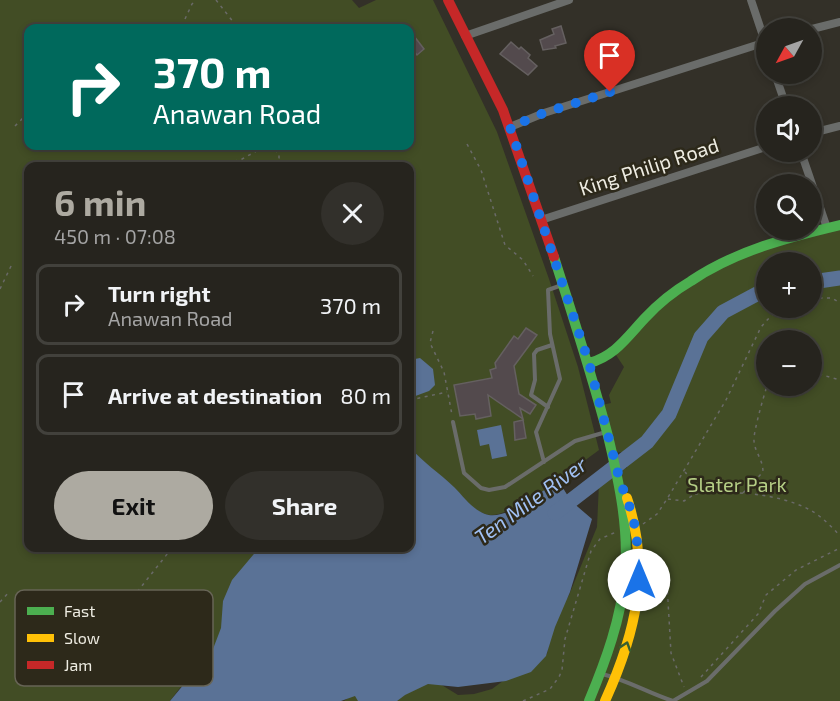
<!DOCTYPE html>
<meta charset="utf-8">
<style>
:root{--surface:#26241e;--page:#32302b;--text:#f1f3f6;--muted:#a4a4a4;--line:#42413c;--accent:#adaaa1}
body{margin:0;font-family:"Exo 2",sans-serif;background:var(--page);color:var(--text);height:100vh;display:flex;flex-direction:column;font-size:22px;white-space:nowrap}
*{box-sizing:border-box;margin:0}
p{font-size:20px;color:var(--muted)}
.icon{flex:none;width:33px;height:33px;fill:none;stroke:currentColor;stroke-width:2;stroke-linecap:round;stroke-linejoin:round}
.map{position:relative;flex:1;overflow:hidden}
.panel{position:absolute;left:24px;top:162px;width:390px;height:390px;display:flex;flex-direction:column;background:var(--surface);border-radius:12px;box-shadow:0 3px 9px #0003,0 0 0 2px var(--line)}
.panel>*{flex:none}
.banner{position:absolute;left:24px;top:24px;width:390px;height:126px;border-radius:12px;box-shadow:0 3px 9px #0003,0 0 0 2px var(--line);background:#00695c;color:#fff;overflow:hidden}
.needle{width:39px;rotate:230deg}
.buttons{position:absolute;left:756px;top:18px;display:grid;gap:12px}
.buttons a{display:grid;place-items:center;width:66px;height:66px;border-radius:50%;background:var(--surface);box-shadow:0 3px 9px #0003,0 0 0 2px var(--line);font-size:30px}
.pin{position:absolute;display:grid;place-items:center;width:51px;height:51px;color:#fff;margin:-62px -26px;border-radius:50% 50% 50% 0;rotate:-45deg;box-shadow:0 0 6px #0007}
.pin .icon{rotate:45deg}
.me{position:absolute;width:66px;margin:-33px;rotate:0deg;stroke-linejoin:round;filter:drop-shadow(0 0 4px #0008)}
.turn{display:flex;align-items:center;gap:21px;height:126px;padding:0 30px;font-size:27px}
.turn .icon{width:78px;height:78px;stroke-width:2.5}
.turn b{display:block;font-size:42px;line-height:51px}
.round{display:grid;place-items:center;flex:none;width:63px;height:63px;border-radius:32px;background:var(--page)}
.overview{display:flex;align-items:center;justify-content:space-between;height:102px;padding:0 30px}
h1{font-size:36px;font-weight:700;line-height:45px;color:var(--accent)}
.primary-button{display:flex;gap:12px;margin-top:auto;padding:12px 30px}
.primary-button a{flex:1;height:69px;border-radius:36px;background:var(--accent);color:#111;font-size:24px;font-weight:700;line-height:69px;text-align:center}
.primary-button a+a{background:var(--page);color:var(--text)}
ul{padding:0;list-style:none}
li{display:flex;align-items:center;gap:18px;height:81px;margin:0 12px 9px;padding:0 18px;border:3px solid var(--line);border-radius:12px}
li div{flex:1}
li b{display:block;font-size:22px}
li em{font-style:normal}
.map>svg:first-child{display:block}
</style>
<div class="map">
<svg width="840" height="701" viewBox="0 0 840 701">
<rect width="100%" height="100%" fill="#333028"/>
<path fill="#424d25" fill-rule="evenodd" d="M0,0H352L359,8L376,0H433L497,132L549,279L578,367L599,450C578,465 509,523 485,514C470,509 462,494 450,484C437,472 421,461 410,447V166H28V548H259L223,601V606L255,617L179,689L170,701H0ZM28,28H410V146H28Z
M840,223V701H344L353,694L427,676L458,695L474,694L492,689L507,678L527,672L547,654L553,622L569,595L597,527L599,483L607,472L627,468L623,452L613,453L602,405L611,403L609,395L624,367L616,355L637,326L710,269ZM766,262H812V308H766ZM766,340H812V386H766Z"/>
<path fill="#5a7296" d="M420,358L433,369L435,385L429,391L410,398V360Z
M501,425L507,456L492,459L489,444L480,446L477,430Z
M410,447C422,462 440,473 454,487C464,497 472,509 485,514C506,522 542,491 558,480L571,501L592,519L570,592L555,627L546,656L531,672L506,681L458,687L428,684L405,695L397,701H358L355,696L341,701H170L213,649L221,628L223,601L232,580L259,548H410Z"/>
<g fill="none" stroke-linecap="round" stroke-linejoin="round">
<path stroke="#5a7296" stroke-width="15" d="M812,282L840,278
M555,513L647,442L669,414L701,337L723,312L766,289"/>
</g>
<path fill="#534a4d" stroke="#656060" stroke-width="1.5" d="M561,26L566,43L555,46L556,48L543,50L540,40L554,34L552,29Z
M414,36L424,49L417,55L410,46V39Z
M511,42L519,49L521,47L530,55L528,58L537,66L528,75L500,54Z
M526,328L537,335L514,366L519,394L536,405L530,414L520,408L523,419L488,395L491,416L476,419L475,414L460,416L454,385L492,378L490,370L496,368L495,363L514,336L518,339Z
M523,420L526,438L515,440L514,422Z"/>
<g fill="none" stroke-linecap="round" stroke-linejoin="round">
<path stroke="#6a6a68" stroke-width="1.5" stroke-dasharray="3 4.5" stroke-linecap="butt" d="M216,0L238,28
M185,19L192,4L196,0
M15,126L28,113
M467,144L481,170L505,245L523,260L533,276
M220,166L242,159L266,146L274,149L279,154V158L272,166
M0,289L13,262
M812,298H832L840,303
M433,331L430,343L444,372L452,415
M812,372L840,380
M410,400L447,392
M743,493L763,472C763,459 755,453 754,441C753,433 764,395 767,386
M695,494C730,490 780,493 812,511C822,517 832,527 840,536
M668,499L684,501L695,494V483L685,472
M643,524L657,514L667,499L726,400L761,327L778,308
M667,584L671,653L684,687
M0,602L9,592
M114,621L172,548
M701,677L758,614L766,595L796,570L840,548
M523,701L550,689L559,677L562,670L565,639L591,551L600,539L616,532"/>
<path stroke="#6a6c6a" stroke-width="4" d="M548,407L531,395L535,380L534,354L537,350L552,345
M453,422L464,473L481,488L489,490L505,487L575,441L606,432
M544,462L536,432L560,379L550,334L548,290L562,285
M602,674C627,680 648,693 673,701L707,681L775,611L805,584L840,565"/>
<path stroke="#6a6c6a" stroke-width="8" d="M751,0L766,45
M812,29L840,22
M465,36L569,0
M775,74L786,106
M510,127L544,113L766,42
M812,133L840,126
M801,152L827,228
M541,220L766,147"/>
<path stroke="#4caf50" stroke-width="10" d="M554,257C573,317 592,375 608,436C619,482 629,527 625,575C621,619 606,660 589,701
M589,363C615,356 627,337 645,318C658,304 674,291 691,281C735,251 789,237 840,225"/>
<path stroke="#ffc107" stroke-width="10" d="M605,701C636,633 651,570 627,498"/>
<path stroke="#c62828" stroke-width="10" d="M448,0L503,110L554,257"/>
</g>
<defs><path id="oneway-chevron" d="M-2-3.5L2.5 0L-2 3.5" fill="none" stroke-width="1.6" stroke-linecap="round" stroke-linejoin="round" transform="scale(1.5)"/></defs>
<use stroke="#395f30" href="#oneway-chevron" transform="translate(626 646) rotate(-72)"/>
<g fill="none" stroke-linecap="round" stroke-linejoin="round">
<path stroke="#1a73e8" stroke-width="10" stroke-dasharray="0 18" d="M610,92L544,113L510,127L589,363L620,481L633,516L640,561L639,580"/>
</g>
<g text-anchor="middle" stroke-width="5" stroke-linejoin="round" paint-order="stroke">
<g font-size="20" fill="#eeece2" stroke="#2d291a">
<text transform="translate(649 167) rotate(-18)" y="7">King Philip Road</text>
</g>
<g font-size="20" fill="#b5ce85" stroke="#2d291a">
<text x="737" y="492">Slater Park</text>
</g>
<g font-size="21" font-style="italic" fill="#a0c0f3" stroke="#2d291a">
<text transform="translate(531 501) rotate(-36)" y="7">Ten Mile River</text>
</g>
</g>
<rect x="15" y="590" width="198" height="96" rx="9" fill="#2d291a" stroke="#676456" stroke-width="1.5"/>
<rect x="27" y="607" width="27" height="8" fill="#4caf50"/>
<rect x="27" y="634" width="27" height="8" fill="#ffc107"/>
<rect x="27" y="661" width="27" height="8" fill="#c62828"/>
<g font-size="16" fill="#eeece2">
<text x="64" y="617">Fast</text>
<text x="64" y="644">Slow</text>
<text x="64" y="671">Jam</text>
</g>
</svg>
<div class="buttons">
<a><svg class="needle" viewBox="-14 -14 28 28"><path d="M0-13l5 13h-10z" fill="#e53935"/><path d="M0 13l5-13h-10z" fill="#a4a4a4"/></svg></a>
<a><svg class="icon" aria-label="sound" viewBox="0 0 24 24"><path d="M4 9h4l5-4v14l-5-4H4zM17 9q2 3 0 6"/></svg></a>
<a><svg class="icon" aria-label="search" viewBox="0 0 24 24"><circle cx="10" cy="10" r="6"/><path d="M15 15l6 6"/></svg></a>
<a>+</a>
<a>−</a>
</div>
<div class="pin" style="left:610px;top:92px;background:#d93025"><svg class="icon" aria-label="arrive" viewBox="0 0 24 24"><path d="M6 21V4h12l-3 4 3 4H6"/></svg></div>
<svg class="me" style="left:639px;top:580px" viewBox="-20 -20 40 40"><circle r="19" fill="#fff"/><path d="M0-13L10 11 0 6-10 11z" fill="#1a73e8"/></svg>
<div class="banner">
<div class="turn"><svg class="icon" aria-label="right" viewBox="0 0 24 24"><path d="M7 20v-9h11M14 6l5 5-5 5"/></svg><div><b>370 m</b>Anawan Road</div></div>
</div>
<section class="panel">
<div class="overview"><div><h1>6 min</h1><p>450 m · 07:08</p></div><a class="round"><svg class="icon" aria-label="close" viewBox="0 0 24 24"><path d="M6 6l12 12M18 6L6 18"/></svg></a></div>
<ul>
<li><svg class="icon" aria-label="right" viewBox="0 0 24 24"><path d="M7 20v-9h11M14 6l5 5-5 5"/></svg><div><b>Turn right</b><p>Anawan Road</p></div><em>370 m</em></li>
<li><svg class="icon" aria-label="arrive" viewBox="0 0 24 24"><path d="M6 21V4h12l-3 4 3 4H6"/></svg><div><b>Arrive at destination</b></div><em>80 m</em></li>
</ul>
<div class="primary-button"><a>Exit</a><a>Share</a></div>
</section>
</div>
